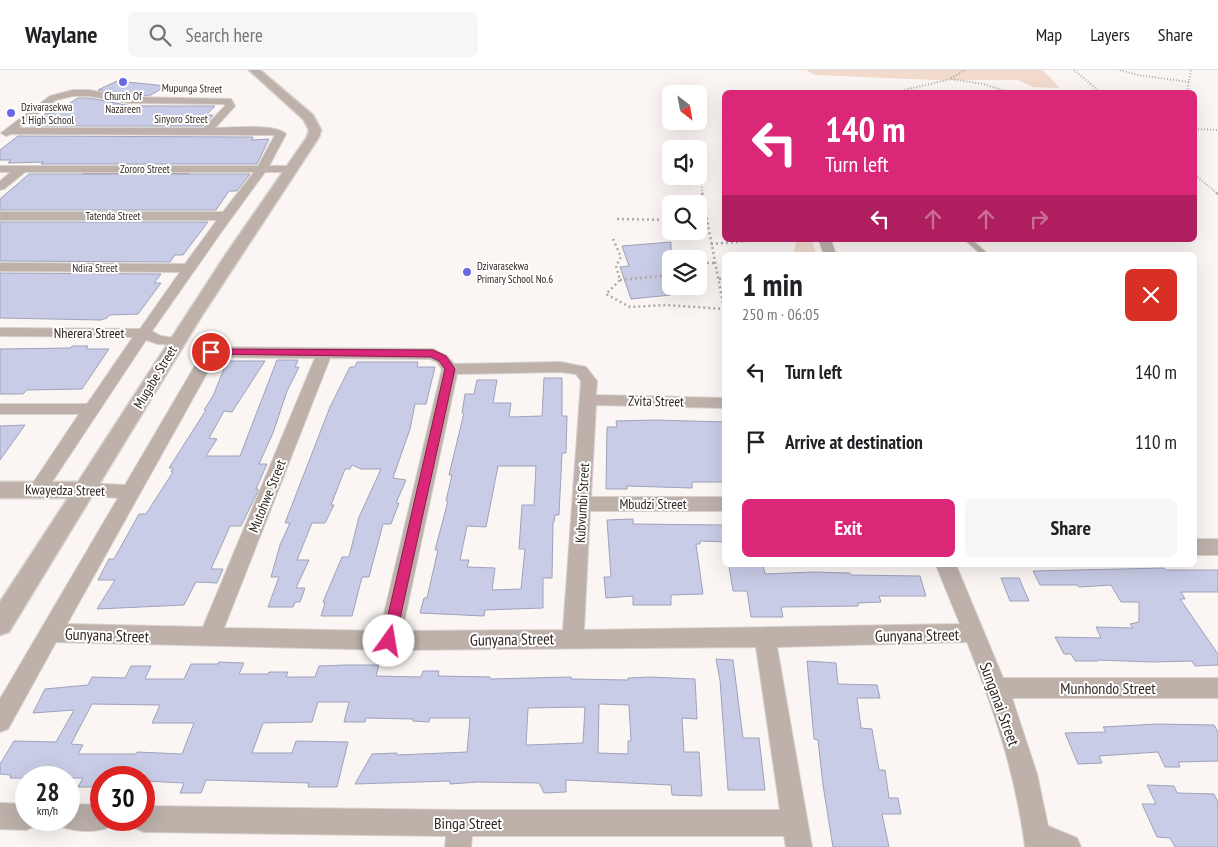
<!DOCTYPE html>
<meta charset="utf-8">
<style>
:root{--surface:#fff;--page:#f6f6f6;--text:#202124;--muted:#757577;--line:#e0e0e0;--accent:#db2777}
body{margin:0;font-family:"PT Sans Narrow",sans-serif;background:var(--page);color:var(--text);height:100vh;display:flex;flex-direction:column;font-size:19px;white-space:nowrap}
*{box-sizing:border-box;margin:0}
p{font-size:16px;color:var(--muted)}
.icon{flex:none;width:28px;height:28px;fill:none;stroke:currentColor;stroke-width:2;stroke-linecap:round;stroke-linejoin:round}
.map{position:relative;flex:1;overflow:hidden}
.sheet{position:absolute;left:722px;top:182px;width:475px;height:315px;display:flex;flex-direction:column;background:var(--surface);border-radius:8px;box-shadow:0 5px 20px #0002}
.sheet>*{flex:none}
.hud{position:absolute;left:722px;top:20px;width:475px;height:152px;border-radius:8px;box-shadow:0 5px 20px #0002;background:#db2777;color:#fff;overflow:hidden}
.needle{width:32px;rotate:149deg}
.tools{position:absolute;left:662px;top:15px;display:grid;gap:10px}
.tools a{display:grid;place-items:center;width:45px;height:45px;border-radius:8px;background:var(--surface);box-shadow:0 5px 20px #0002;font-size:25px}
.speed{position:absolute;left:15px;top:696px;display:flex;gap:10px;font-size:25px;font-weight:700;text-align:center}
.speed>*{display:grid;place-content:center;width:65px;height:65px;border-radius:50%;background:var(--surface);box-shadow:0 5px 20px #0002;line-height:1}
.speed small{font-size:12px;font-weight:400}
.speed .limit{border:8px solid #d22;background:#fff;color:#111}
.pin{position:absolute;display:grid;place-items:center;width:42px;height:42px;color:#fff;margin:-21px;border:2px solid #fff;border-radius:50%;box-shadow:0 1px 5px #0007}
.me{position:absolute;width:55px;margin:-28px;rotate:13deg;stroke-linejoin:round;filter:drop-shadow(0 0 4px #0008)}
.turn{display:flex;align-items:center;gap:18px;height:105px;padding:0 20px;font-size:22px}
.turn .icon{width:65px;height:65px;stroke-width:2.5}
.turn b{display:block;font-size:35px;line-height:42px}
.lanes{display:flex;align-items:center;height:48px;padding:0 20px;background:#0003;justify-content:center;gap:25px;direction:ltr}
.lanes .off{opacity:.35}
.round{display:grid;place-items:center;flex:none;width:52px;height:52px;border-radius:8px;background:var(--page)}
.head{display:flex;align-items:center;justify-content:space-between;height:85px;padding:0 20px}
h1{font-size:30px;font-weight:700;line-height:38px}
.action{display:flex;gap:10px;margin-top:auto;padding:10px 20px}
.action a{flex:1;height:58px;border-radius:8px;background:var(--accent);color:#fff;font-size:20px;font-weight:700;line-height:58px;text-align:center}
.action a+a{background:var(--page);color:var(--text)}
ul{padding:0;list-style:none}
li{display:flex;align-items:center;gap:15px;height:70px;padding:0 20px}
li div{flex:1}
li b{display:block;font-size:19px}
li em{font-style:normal}
header{display:flex;align-items:center;gap:30px;box-sizing:border-box;height:70px;padding:0 25px;background:var(--surface);border-bottom:1px solid var(--line)}
header strong{font-size:24px}
nav{display:flex;gap:28px;margin-inline-start:auto;font-size:18px}
.search{width:350px;height:45px;background:var(--page);display:flex;align-items:center;gap:12px;box-sizing:border-box;padding:0 18px;border-radius:8px;color:var(--muted);font-size:19px}
.map>svg:first-child{display:block}
</style>
<header>
<strong>Waylane</strong>
<div class="search"><svg class="icon" aria-label="search" viewBox="0 0 24 24"><circle cx="10" cy="10" r="6"/><path d="M15 15l6 6"/></svg>Search here</div>
<nav><a>Map</a><a>Layers</a><a>Share</a></nav>
</header>
<div class="map">
<svg width="1218" height="777" viewBox="0 0 1218 777">
<rect width="100%" height="100%" fill="#fbf6f3"/>
<path fill="#f2dbcd" d="M806,0H1042L1049,6L1059,18L1033,17L1018,10H935L814,5Z
M797,170H811L817,185H793Z"/>
<g fill="none" stroke-linecap="round" stroke-linejoin="round">
<path stroke="#c1a695" stroke-width="3" d="M84,104L188,103"/>
</g>
<path fill="#c8cce6" stroke="#9ea2bb" fill-rule="evenodd" d="M117,11L166,16L149,26L128,25L98,20Z
M78,28H89L131,36H215L206,45H213L203,56H30L46,43L52,44Z
M18,66L245,67H253L252,70L269,69L257,94H41L44,92L8,93L11,90H0V80Z
M29,104H250L237,121H229L216,140H0V129Z
M0,152H208L183,185H175L170,192L0,191Z
M671,172V225L631,229L620,197L629,196L622,176Z
M0,203L161,204L154,213H161L138,244L109,245L107,248L101,250L0,248Z
M72,276H88L86,279H109L82,319L27,320L23,324H0V279L71,278Z
M277,290H298L295,297H299L287,321L273,363L259,394H267L256,419H258V421L241,456H230L211,499H223L217,513L196,512L184,535L97,539L115,510H98L109,489H114L139,444H146L173,402H171L173,398H169L206,340H204L213,326L227,291H265L232,342L224,341L209,368L217,369L206,386H240Z
M357,292H418L417,297H435L426,334H415L410,359L393,408L406,410L396,433H399L391,454H383L369,507H362L352,546H321L325,533L323,532L342,487H349L359,447L381,399H361L352,395L350,399H345L331,435H334L325,453H312L297,490H309L296,518H305L300,532H295L293,537H268L279,507H271L280,475L290,453H285L330,337L350,297H355Z
M544,308H562V346H567L566,383H562L559,445H555L554,452H553L552,508H543V538L485,540L484,546L420,543L424,528H427L438,480H435L448,431H446L452,405H449L464,343H462L465,324H474L477,310H497L493,333H511L509,347L542,346ZM498,396H536L534,435H522L519,479H525L521,519L492,520L495,498L467,497L469,490H460L467,456L486,457Z
M655,350L725,352V412H692V418L627,416V419H606L607,357H617L616,351Z
M25,355L0,390V356Z
M633,449V454L723,455L724,472L700,471V474H696L703,524L671,525V535H633V526L606,528L604,507H611L607,450Z
M763,495L765,504L813,502L850,503L851,505L920,506L926,526H879L881,532L858,533V536L781,537L783,547H751L747,521H733L729,496Z
M1164,498L1166,500H1218V522H1181L1185,529H1180L1218,584V595L1195,596L1192,591L1152,592L1098,590V591H1075L1071,584H1064L1055,567L1101,568L1096,557L1133,558L1130,554L1139,552V532H1121L1111,515L1079,517L1077,515H1040L1033,501Z
M1001,508H1019L1029,531H1010Z
M716,589L733,590L743,668H759L765,720H728L720,610Z
M807,591L836,593L838,614L877,615L880,628H857L861,658L872,659L879,700H885L889,728H898L901,744H882L889,777H833L823,715L818,670L814,669Z
M219,592L244,593L239,604H268L269,602H288L286,607H315L319,596L346,595H379L376,606L421,607L423,601H439L438,606L490,607V609L571,607V609L628,610V608L650,607L695,609L697,649L682,648L684,682H699L702,726L672,725L671,715L566,710V722L544,723L539,713L478,712L450,714V711L355,714L372,684L397,683V685L467,682L470,648H430L429,652L413,651V649L366,648L365,652H344L349,632H318L312,652L263,653L252,683H292L296,671L348,672L337,717H308L309,713L206,710L201,723H180L184,713L144,711V708H101V717H78L83,708H10L11,705L0,704V694L14,671L56,672L74,640L33,643L45,619L88,615L92,607L125,608L131,596H151L145,609H184L191,594H218ZM92,634L160,635L152,653H194L182,684L137,682L136,684H78L83,675L71,674ZM599,634L629,635L631,671H628V684L598,683ZM585,637L583,673L526,675L528,638Z
M1157,654L1214,655L1218,662V691L1178,692L1180,697H1165L1158,682L1099,686L1102,693L1078,694L1065,663L1106,662L1103,657Z
M1147,715L1174,716L1177,723L1214,724L1218,732V777H1175L1170,768L1157,767L1142,734H1156Z"/>
<g fill="none" stroke-linecap="round" stroke-linejoin="round">
<g stroke="#d7d1cd" stroke-width="2">
<path id="service" d="M965,170H972L989,185H982Z
M1045,183H1055L1058,185H1042Z"/>
</g>
<g stroke="#d7d1cd" stroke-width="2">
<path id="minor" d="M73,20H89L128,27L231,29L235,36L215,58C232,58 275,53 286,64L269,96H291L297,99L291,102H265L222,161L152,261L161,266L181,269L183,272L181,275L158,274L146,270L44,424L38,426L32,424L29,419L79,344H0V334H87L133,267L0,266V258L140,259L180,202L0,201V193L185,194L217,150H0V142H223L254,102H25L4,119L0,120V111L11,102H0V96H258L275,65L11,64L6,66L1,63L50,26ZM73,26H89L128,33L224,34L225,36L204,58H19L56,30Z
M819,170H831L836,185H824Z
M211,277L433,279L447,286L454,294L560,292L586,297L597,311L596,325L725,328V338L596,335L591,427H725V441H590L584,560L960,554L936,495H956L1003,608H1218V628H1012L1037,704L1048,756L1077,768L1081,777H1025C1016,705 994,639 967,572L777,577L812,777H786L784,766H472L471,777H445L446,766L144,762L135,758L132,750H144V736L461,740H780L756,577L389,580L56,572L8,659L0,662V629L118,428L80,425L77,420L80,415L86,413L125,415L203,282L206,279ZM216,287L315,288L203,557L67,554ZM330,288L430,289L437,292L442,299L380,561L224,558ZM560,302L576,304L581,311L563,560L402,561L457,304Z
M1195,469H1218V485H1195Z
M0,733L26,734V750H38L35,756L26,760L0,759Z
M69,734L101,735V750H113L110,757C95,763 75,762 60,756L57,750H69Z"/>
</g>
<g stroke="#d7d1cd" stroke-width="3">
<path id="tertiary" d="M249,0H260L313,45L321,60L319,67L201,247L9,562L0,565V532L68,428H0V412H78L224,187L307,67L309,60L304,50Z"/>
</g>
<path stroke="#b1aaa6" stroke-width="2" stroke-dasharray="1 2" stroke-linecap="butt" d="M1074,0L1100,22
M1120,0L1138,5L1189,12
M951,8L965,0
M896,22L951,9L983,14L1009,22
M1187,22L1191,0
M1195,59L1218,60
M699,105L703,124
M1195,105L1218,124"/>
<path stroke="#b1aaa6" stroke-width="2.5" stroke-dasharray="2 3" stroke-linecap="butt" d="M702,123L724,239
M1216,123L1218,124
M617,149L671,150
M699,150H707
M613,169L621,187L616,196L620,210L606,224L630,237L666,235L725,239
M711,174L758,170
M699,198L704,193H716
M719,209L725,208
M620,210L671,205"/>
<use href="#service" fill="#bdb1aa" fill-rule="evenodd"/>
<use href="#minor" fill="#bdb1aa" fill-rule="evenodd"/>
<use href="#tertiary" fill="#bdb1aa" fill-rule="evenodd"/>
</g>
<path fill="#db2777" stroke="#8e194d" d="M211,279L433,280L446,286L455,299L394,576L389,578L384,576L382,571L445,299L439,291L431,287L207,284V280Z"/>
<g fill="#6869e3" stroke="#fff" stroke-width="2">
<circle cx="123" cy="12" r="5"/>
<circle cx="11" cy="43" r="5"/>
<circle cx="467" cy="202" r="5"/>
</g>
<g text-anchor="middle" stroke-width="4" stroke-linejoin="round" paint-order="stroke">
<g font-size="11" fill="#312721" stroke="#fff">
<text transform="translate(192 18) rotate(1)" y="4">Mupunga Street</text>
<text x="181" y="53">Sinyoro Street</text>
<text x="145" y="103">Zororo Street</text>
<text x="113" y="150">Tatenda Street</text>
<text x="95" y="202">Ndira Street</text>
</g>
<g font-size="11" fill="#312721" stroke="#fff" text-anchor="start">
<text x="123" y="30" text-anchor="middle">Church Of<tspan x="123" dy="13">Nazareen</tspan></text>
<text x="21" y="41">Dzivarasekwa<tspan x="21" dy="13">1 High School</tspan></text>
<text x="477" y="200">Dzivarasekwa<tspan x="477" dy="13">Primary School No.6</tspan></text>
</g>
<g font-size="14" fill="#312721" stroke="#fff">
<text x="89" y="268">Nherera Street</text>
<text transform="translate(155 307) rotate(-59)" y="5">Mugabe Street</text>
<text transform="translate(656 331) rotate(1)" y="5">Zvita Street</text>
<text transform="translate(65 420) rotate(1)" y="5">Kwayedza Street</text>
<text transform="translate(267 426) rotate(-68)" y="5">Mutohwe Street</text>
<text transform="translate(582 433) rotate(-87)" y="5">Kubvumbi Street</text>
<text x="653" y="439">Mbudzi Street</text>
</g>
<g font-size="16" fill="#312721" stroke="#fff">
<text transform="translate(107 565) rotate(2)" y="6">Gunyana Street</text>
<text transform="translate(917 565) rotate(-1)" y="6">Gunyana Street</text>
<text transform="translate(512 569) rotate(-1)" y="6">Gunyana Street</text>
<text x="1108" y="624">Munhondo Street</text>
<text transform="translate(1000 634) rotate(70)" y="6">Sunganai Street</text>
<text x="468" y="759">Binga Street</text>
</g>
</g>
</svg>
<div class="tools">
<a><svg class="needle" viewBox="-14 -14 28 28"><path d="M0-13l5 13h-10z" fill="#e53935"/><path d="M0 13l5-13h-10z" fill="#757577"/></svg></a>
<a><svg class="icon" aria-label="sound" viewBox="0 0 24 24"><path d="M4 9h4l5-4v14l-5-4H4zM17 9q2 3 0 6"/></svg></a>
<a><svg class="icon" aria-label="search" viewBox="0 0 24 24"><circle cx="10" cy="10" r="6"/><path d="M15 15l6 6"/></svg></a>
<a><svg class="icon" aria-label="layers" viewBox="0 0 24 24"><path d="M12 4l9 5-9 5-9-5zM3 14l9 5 9-5"/></svg></a>
</div>
<div class="speed"><div>28<small>km/h</small></div><div class="limit">30</div></div>
<div class="pin" style="left:211px;top:282px;background:#d93025"><svg class="icon" aria-label="arrive" viewBox="0 0 24 24"><path d="M6 21V4h12l-3 4 3 4H6"/></svg></div>
<svg class="me" style="left:389px;top:571px" viewBox="-20 -20 40 40"><circle r="19" fill="#fff"/><path d="M0-13L10 11 0 6-10 11z" fill="#db2777"/></svg>
<div class="hud">
<div class="turn"><svg class="icon" aria-label="left" viewBox="0 0 24 24"><path d="M17 20v-9H6M10 6l-5 5 5 5"/></svg><div><b>140 m</b>Turn left</div></div>
<div class="lanes"><svg class="icon" aria-label="left" viewBox="0 0 24 24"><path d="M17 20v-9H6M10 6l-5 5 5 5"/></svg><svg class="icon off" aria-label="ahead" viewBox="0 0 24 24"><path d="M12 20V5M6 11l6-6 6 6"/></svg><svg class="icon off" aria-label="ahead" viewBox="0 0 24 24"><path d="M12 20V5M6 11l6-6 6 6"/></svg><svg class="icon off" aria-label="right" viewBox="0 0 24 24"><path d="M7 20v-9h11M14 6l5 5-5 5"/></svg></div>
</div>
<section class="sheet">
<div class="head"><div><h1>1 min</h1><p>250 m · 06:05</p></div><a class="round" style="background:#d93025;color:#fff"><svg class="icon" aria-label="close" viewBox="0 0 24 24"><path d="M6 6l12 12M18 6L6 18"/></svg></a></div>
<ul>
<li><svg class="icon" aria-label="left" viewBox="0 0 24 24"><path d="M17 20v-9H6M10 6l-5 5 5 5"/></svg><div><b>Turn left</b></div><em>140 m</em></li>
<li><svg class="icon" aria-label="arrive" viewBox="0 0 24 24"><path d="M6 21V4h12l-3 4 3 4H6"/></svg><div><b>Arrive at destination</b></div><em>110 m</em></li>
</ul>
<div class="action"><a>Exit</a><a>Share</a></div>
</section>
</div>
